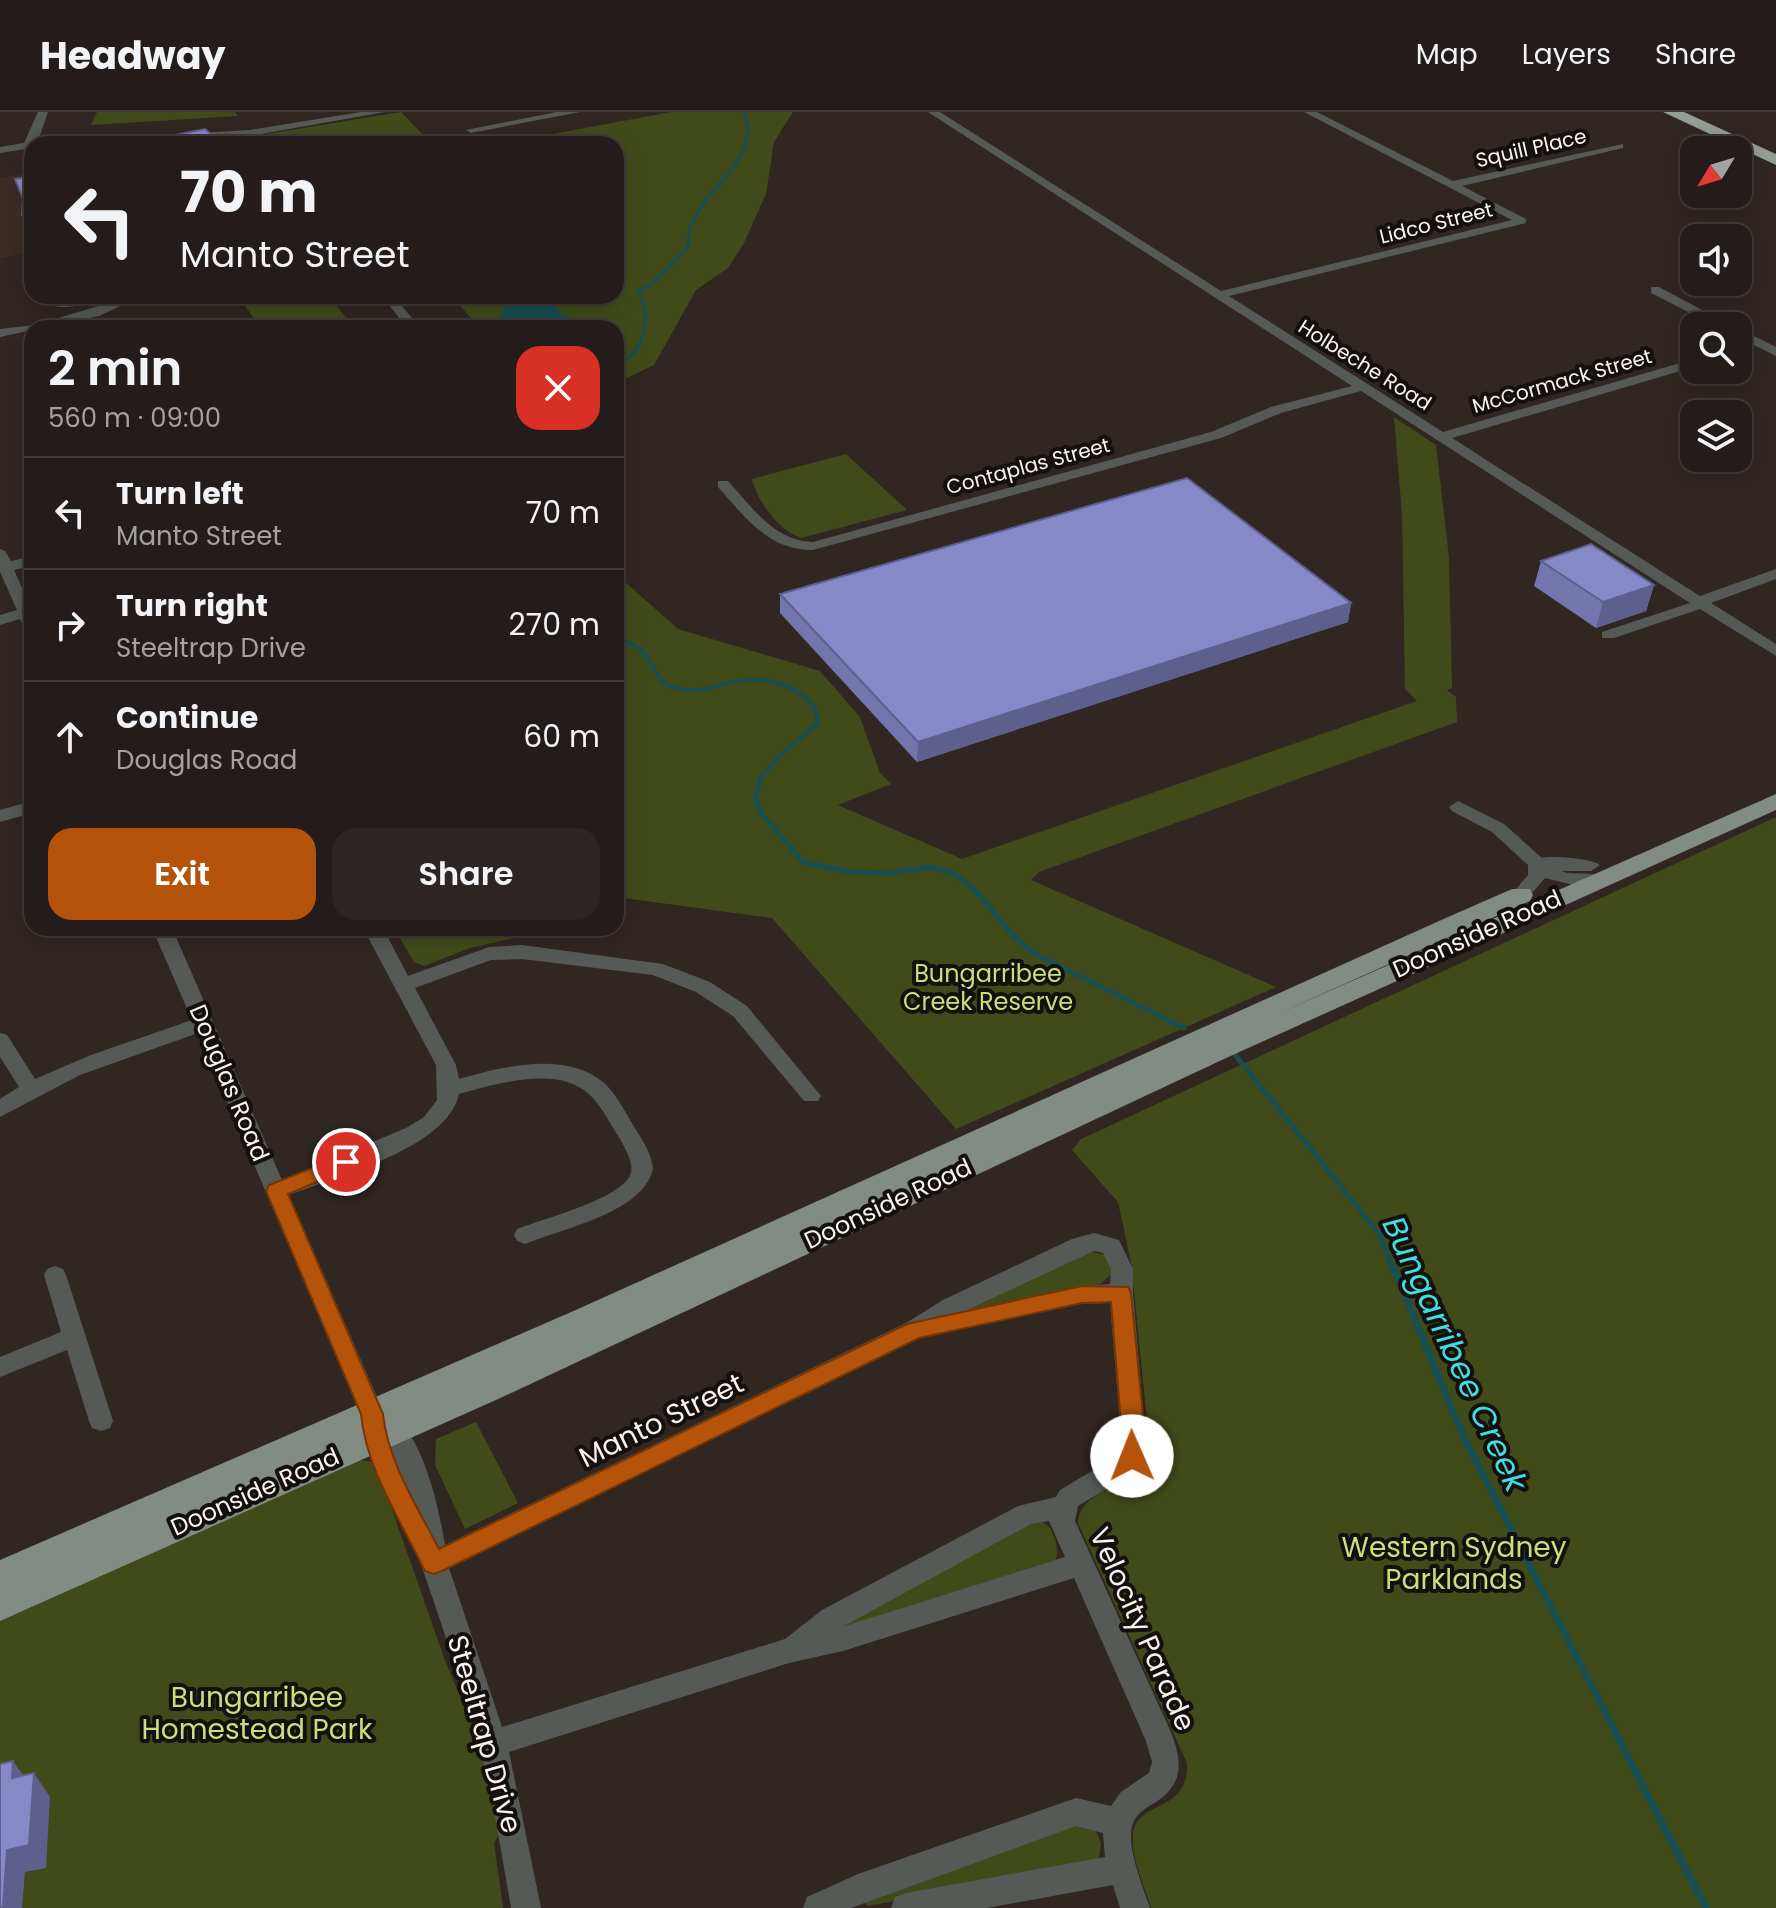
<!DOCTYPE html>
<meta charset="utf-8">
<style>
:root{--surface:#241c1a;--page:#2c2523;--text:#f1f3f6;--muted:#a3a1a2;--line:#413a39;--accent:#b45309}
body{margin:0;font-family:Poppins,sans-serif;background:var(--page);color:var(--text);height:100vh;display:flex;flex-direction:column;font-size:30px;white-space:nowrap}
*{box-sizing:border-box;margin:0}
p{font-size:26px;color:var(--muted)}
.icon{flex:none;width:44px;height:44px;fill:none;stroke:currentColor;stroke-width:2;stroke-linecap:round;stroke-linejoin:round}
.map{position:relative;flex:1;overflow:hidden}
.drawer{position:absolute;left:24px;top:208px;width:600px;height:616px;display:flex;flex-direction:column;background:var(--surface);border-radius:24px;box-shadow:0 4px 20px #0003,0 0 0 2px var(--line)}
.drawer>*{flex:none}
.guide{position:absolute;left:24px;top:24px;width:600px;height:168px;border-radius:24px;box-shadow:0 4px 20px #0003,0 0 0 2px var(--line);background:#241c1a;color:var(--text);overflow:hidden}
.needle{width:52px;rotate:232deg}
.controls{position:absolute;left:1680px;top:24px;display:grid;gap:16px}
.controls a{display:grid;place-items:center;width:72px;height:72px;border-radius:16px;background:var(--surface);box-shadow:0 4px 20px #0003,0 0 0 2px var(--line);font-size:40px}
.pin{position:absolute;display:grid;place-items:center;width:68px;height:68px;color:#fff;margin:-34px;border:4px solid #fff;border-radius:50%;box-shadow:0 2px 8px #0007}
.me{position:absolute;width:88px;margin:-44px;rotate:359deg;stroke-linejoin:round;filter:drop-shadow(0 0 6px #0008)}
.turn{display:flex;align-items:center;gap:28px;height:168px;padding:0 24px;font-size:36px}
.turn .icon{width:104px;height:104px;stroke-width:2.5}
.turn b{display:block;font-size:56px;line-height:68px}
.round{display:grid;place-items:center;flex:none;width:84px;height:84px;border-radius:24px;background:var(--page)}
.overview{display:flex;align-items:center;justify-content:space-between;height:136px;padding:0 24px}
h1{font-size:48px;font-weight:600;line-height:60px}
.action{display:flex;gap:16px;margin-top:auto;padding:16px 24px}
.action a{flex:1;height:92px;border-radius:24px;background:var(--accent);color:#fff;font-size:32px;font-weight:600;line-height:92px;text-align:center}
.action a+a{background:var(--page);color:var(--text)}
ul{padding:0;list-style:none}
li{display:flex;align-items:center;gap:24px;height:112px;padding:0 24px;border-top:2px solid var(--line)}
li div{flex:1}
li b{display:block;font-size:30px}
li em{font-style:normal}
header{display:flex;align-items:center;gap:48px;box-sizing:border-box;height:112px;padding:0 40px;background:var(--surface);border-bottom:2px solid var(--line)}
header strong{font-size:38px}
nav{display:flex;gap:44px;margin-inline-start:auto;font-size:28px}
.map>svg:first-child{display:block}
</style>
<header>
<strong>Headway</strong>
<nav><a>Map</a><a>Layers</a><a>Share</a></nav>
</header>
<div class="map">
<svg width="1776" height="1796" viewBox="0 0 1776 1796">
<rect width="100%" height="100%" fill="#302622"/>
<path fill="#3e2b26" d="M32,60V140L0,146V66Z"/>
<path fill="#414b1a" d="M97,0H235L238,4L91,13Z
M401,0L432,32H318L311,24L278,29L248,25Z
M671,0H793L774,30L766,82L743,133L728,156L696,178L654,253L616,271V216H479L452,184H616V32H499Z
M267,184H329L354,216H260L242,189Z
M1394,305L1436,333L1449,445L1452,576L1447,578L1456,585L1457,610L1039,760L1031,768L1276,875L956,1017L772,806L616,785V462L678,517L820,559L860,605L880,661L891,672L838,693L962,747L1417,589L1405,577L1402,402Z
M846,342L907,398L801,426C779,419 757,389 752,367Z
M1776,705V1796H1151C1145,1775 1130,1744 1133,1721C1138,1687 1189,1702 1187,1651L1078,1411C1078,1382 1125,1373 1144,1357L1150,1338L1131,1150L1118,1090L1072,1038L1081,1027Z
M394,816H524L519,825L470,836L424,854L414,850Z
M1085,1138L1105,1143L1113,1160L1101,1172L960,1205L957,1199Z
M476,1310L518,1391L465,1417L435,1353L436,1327Z
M352,1347L372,1350L378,1358L446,1551L484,1642L501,1719L494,1731L503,1796H0V1503Z
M1027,1409C1033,1409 1042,1408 1047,1413C1055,1421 1060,1440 1055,1450L840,1520L836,1515Z
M1071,1712L1094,1715L1101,1731L1099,1746L1091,1751L868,1794L864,1790Z"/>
<path fill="#174f52" d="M508,184H552L550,187L558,199L572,207L574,215L501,216L498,210Z"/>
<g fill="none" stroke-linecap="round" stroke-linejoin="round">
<path stroke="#174f52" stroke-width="3" d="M333,24L341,32
M616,251C644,247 653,200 638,180L655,169L688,134C685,82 766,54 744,0"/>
<path stroke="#174f52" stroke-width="4" d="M616,526C623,529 633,531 639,536C653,546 655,572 675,576C700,583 722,570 748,568C774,566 820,581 817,612L776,647L761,666"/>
<path stroke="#174f52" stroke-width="5" d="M762,664L755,685L761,701L803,750L850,760L890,761L931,755L951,760L972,775L1014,824L1035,842L1184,916
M1236,944L1379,1122L1393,1157"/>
<path stroke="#174f52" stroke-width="7" d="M1393,1155L1464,1326L1706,1796"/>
<path fill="#565a57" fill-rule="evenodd" d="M38,0H48L37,32H32V36L0,41V35L24,31Z
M361,0H385L250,24L110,32H48L53,29L250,18Z
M557,0H580L471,21L466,18Z
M928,0H940L1221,179L1512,108L1304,0H1317L1453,69L1623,32V36L1462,74L1526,107V111L1229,184L1443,320L1694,247V255L1452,326L1700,484L1776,457V467L1711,491L1776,532V544L1700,497L1614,526H1602V520L1690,491L1361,279L1281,301L1221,326L813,438C768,438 746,406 718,375V369H728C752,395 774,429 813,430L1211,320L1271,295L1352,274Z
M1651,175H1659L1732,214H1716L1651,181Z
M86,184L116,188L125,184H142L99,204L0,225V217L35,213L105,192C88,187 65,201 51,192Z
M382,184H394L420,216H407Z
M1738,216L1776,235V244L1738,225Z
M0,437L5,439L11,449L32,444V454L14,458L32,498V521L26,519L20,507L0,513V503L17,498L0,460Z
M32,689V701L0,710V698Z
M1458,689L1504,712L1542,746C1550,743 1595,747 1600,753L1591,759H1561C1576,765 1598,757 1608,768L1606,772L1581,775L1545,766L1526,788H1512L1510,784L1528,763V753L1492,720L1452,699L1449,695Z
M152,816H172L282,1068L406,1016L424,1005L437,988L436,953L363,816H383L408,864L489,835L522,833L663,852L710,870L747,894L821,984L818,989H804L733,904L696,880L653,863L522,847L491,848L415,876L456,953L459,967C501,955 566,938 604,971C614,980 622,994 629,1006C638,1022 651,1038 653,1056C646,1098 567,1116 533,1129L525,1132L517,1129L514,1123L517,1117C545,1106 610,1090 628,1067C637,1055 626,1038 620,1027C610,1012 602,994 589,982C557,953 496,972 459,982C448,1036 335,1065 289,1083L384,1301C421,1309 440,1400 445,1433L906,1211L943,1188L1072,1127L1094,1121L1119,1128L1133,1157V1181L1146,1334L1138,1358L1078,1394L1075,1409L1170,1618C1182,1647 1185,1671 1156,1690C1147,1695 1137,1701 1133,1711C1125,1733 1143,1774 1150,1796H1120L1113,1773L987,1796H891L895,1785L906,1781L1105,1745L1103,1721L1076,1714L851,1796H803L807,1785L858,1762L1076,1686L1111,1694L1121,1680L1149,1661L1152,1650L1146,1629L1074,1466L843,1539L789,1551L509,1640L541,1796H511L490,1675L467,1588L421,1452L362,1327L360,1302L352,1282L198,921L80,963L0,1005V987L19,975L0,945V921L7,923L35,967L91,943L192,908ZM1094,1139L1103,1141L1111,1157L1110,1172L1082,1174L967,1198ZM1110,1191L1122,1334L1119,1343L1060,1378L1056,1385L1018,1394L822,1498L785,1527L502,1615L449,1456L923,1224L1082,1192ZM1049,1409L1065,1445L842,1515L1031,1412Z
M55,1154L63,1157L66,1163L113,1309L110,1316L101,1319L92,1316L89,1309L67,1238L0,1265V1245L61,1220L44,1163L47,1157Z"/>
<path fill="#828b84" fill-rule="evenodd" d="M1776,682V698L1224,947L496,1288L0,1509V1448L578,1197L1439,809L1512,777H1530L1533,783L1530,789L1275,903Z"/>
<path fill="#949e96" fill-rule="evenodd" d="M1663,0H1684L1776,42V53Z"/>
</g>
<path fill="#7475ac" d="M1541,449L1654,473L1646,499L1596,516L1534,474Z
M780,482L1351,491L1348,510L917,650L780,501Z"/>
<path fill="#5e5f8c" d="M217,27L218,32H201Z
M32,101V117L27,118L22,103Z
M1654,473L1646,499L1596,516L1603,490Z
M1351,491L1348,510L917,650L918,630Z
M13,1649L30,1673L12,1666Z
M34,1661L50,1685L46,1756L25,1760L22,1796H3L7,1738Z"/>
<path fill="#8788c8" stroke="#5e5f8c" stroke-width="2" d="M205,17L217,27L201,32H135L134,31Z
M32,64V101L22,103L23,87L15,67Z
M1187,366L1351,491L918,630L780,482Z
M1591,432L1654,473L1603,490L1541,449Z
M13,1649L12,1666L34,1661L29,1733L7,1738L3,1796H0V1652Z"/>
<path fill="#b45309" stroke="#753606" stroke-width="2" d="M346,1043L353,1045L355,1050L353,1055L288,1082L383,1302C388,1350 417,1394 439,1437L907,1212L1082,1174L1128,1175L1131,1181L1145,1324L1140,1350L1132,1353L1124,1350L1121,1344L1122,1324L1111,1190L1082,1191L919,1226L442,1459L434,1462L425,1459C401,1409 366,1357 361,1302L266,1079L269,1073Z"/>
<g text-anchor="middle" stroke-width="8" stroke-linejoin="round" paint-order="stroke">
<g font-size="20" fill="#faf3f0" stroke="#14100e">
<text transform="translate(1531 36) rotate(-13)" y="7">Squill Place</text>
<text transform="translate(1436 111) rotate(-14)" y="7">Lidco Street</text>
<text transform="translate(1365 253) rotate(32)" y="7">Holbeche Road</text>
<text transform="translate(1562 269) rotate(-16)" y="7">McCormack Street</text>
<text transform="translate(1028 354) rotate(-15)" y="7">Contaplas Street</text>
</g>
<g font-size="24" fill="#faf3f0" stroke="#14100e">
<text transform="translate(1477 822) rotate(-24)" y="8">Doonside Road</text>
<text transform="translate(229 971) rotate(67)" y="8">Douglas Road</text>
<text transform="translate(888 1092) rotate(-25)" y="8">Doonside Road</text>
<text transform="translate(255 1380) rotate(-24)" y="8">Doonside Road</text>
</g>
<g font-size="24" fill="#c9df7e" stroke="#14100e">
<text x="988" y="870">Bungarribee<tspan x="988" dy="28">Creek Reserve</tspan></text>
</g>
<g font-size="28" fill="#faf3f0" stroke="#14100e">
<text transform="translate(661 1308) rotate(-26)" y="10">Manto Street</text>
<text transform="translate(1143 1517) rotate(66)" y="10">Velocity Parade</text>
<text transform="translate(485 1622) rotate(74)" y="10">Steeltrap Drive</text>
</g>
<g font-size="28" fill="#c9df7e" stroke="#14100e">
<text x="1454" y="1445">Western Sydney<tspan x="1454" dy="32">Parklands</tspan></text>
<text x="257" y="1595">Bungarribee<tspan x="257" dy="32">Homestead Park</tspan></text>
</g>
<g font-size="32" font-style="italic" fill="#41dde2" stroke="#14100e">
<text transform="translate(1455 1242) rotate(65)" y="11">Bungarribee Creek</text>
</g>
</g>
</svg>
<div class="controls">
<a><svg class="needle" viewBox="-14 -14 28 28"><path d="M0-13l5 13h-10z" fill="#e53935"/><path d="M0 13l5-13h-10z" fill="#a3a1a2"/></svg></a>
<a><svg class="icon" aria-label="sound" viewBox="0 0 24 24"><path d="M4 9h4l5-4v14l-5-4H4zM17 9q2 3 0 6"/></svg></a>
<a><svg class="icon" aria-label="search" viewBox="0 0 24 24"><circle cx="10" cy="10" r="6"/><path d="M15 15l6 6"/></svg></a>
<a><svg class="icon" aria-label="layers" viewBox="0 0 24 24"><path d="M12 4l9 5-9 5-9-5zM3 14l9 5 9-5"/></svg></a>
</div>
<div class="pin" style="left:346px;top:1050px;background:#d93025"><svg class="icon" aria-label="arrive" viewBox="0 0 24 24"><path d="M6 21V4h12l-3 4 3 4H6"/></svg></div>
<svg class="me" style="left:1132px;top:1344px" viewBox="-20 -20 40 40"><circle r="19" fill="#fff"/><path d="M0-13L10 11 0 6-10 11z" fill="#b45309"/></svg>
<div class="guide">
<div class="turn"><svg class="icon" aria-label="left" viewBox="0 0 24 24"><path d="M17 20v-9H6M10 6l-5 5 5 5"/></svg><div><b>70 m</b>Manto Street</div></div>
</div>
<section class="drawer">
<div class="overview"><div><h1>2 min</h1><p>560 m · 09:00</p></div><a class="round" style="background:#d93025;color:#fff"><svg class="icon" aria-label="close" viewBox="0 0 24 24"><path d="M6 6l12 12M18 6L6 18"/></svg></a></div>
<ul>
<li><svg class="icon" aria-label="left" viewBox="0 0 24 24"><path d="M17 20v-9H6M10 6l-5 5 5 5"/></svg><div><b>Turn left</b><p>Manto Street</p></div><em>70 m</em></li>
<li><svg class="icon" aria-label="right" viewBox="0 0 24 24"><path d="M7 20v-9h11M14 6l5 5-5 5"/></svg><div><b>Turn right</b><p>Steeltrap Drive</p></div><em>270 m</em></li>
<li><svg class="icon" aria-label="ahead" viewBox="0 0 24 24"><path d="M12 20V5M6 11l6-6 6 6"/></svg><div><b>Continue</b><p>Douglas Road</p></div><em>60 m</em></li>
</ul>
<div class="action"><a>Exit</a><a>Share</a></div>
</section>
</div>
